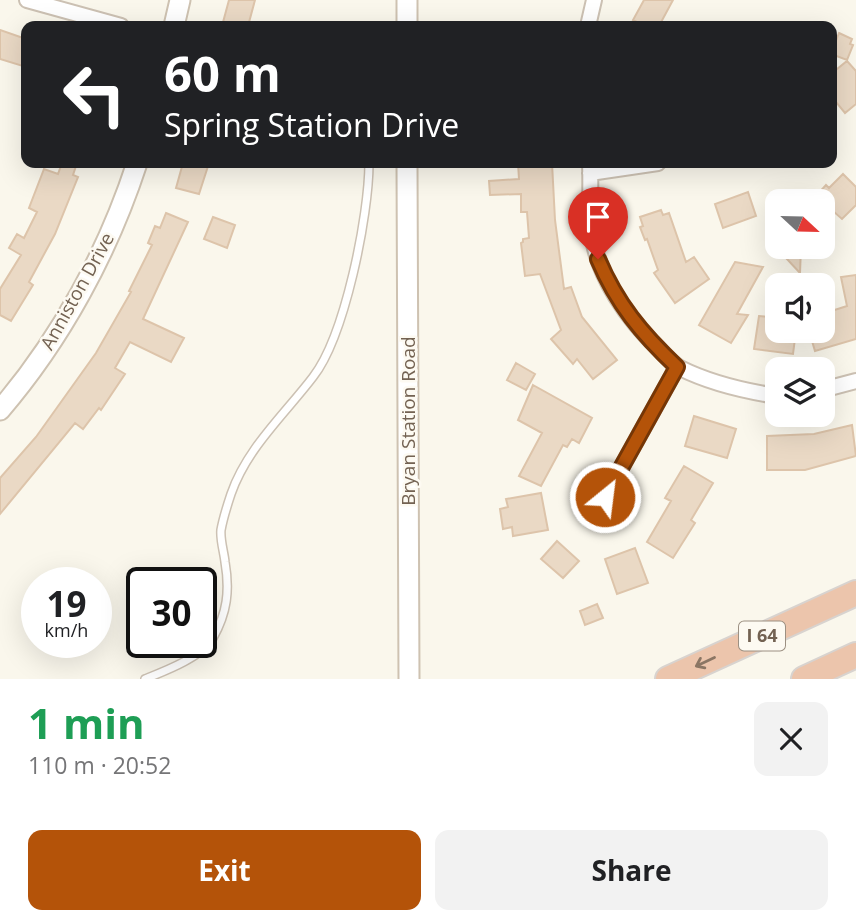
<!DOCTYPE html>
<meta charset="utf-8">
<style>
:root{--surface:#fff;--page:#f2f2f2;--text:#202124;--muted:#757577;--accent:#b45309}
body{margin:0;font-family:"Open Sans",sans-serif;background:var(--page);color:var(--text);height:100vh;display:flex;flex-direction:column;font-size:26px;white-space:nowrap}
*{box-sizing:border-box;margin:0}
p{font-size:23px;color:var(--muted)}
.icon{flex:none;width:38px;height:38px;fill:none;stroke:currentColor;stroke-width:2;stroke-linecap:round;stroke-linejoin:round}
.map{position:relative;height:679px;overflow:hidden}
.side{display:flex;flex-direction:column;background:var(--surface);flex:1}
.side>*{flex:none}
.hud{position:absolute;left:21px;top:21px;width:816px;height:147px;border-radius:14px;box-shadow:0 7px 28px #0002;background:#202124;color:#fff;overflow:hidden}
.needle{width:46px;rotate:112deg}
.tools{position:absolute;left:765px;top:189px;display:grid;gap:14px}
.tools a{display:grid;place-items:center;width:70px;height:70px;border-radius:14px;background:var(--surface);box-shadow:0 7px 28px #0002;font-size:35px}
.speed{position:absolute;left:21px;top:567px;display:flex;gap:14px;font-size:35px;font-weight:700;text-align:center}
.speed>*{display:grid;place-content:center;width:91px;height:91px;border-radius:50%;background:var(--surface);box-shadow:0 7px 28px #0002;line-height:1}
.speed small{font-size:18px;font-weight:400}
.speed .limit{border:4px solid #111;border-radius:10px;background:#fff;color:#111}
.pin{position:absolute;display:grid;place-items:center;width:60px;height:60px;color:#fff;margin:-72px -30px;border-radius:50% 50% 50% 0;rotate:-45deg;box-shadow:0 0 7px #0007}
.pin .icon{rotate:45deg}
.me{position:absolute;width:77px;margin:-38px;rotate:29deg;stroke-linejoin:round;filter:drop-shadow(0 0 5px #0008)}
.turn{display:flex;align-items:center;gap:24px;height:147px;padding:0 28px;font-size:32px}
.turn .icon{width:91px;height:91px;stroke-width:2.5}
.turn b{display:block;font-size:49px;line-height:60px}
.round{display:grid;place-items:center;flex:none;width:74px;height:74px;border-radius:14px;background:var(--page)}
.headline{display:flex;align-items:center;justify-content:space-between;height:119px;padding:0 28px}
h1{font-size:42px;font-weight:700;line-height:52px;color:#1e9e55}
.button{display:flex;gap:14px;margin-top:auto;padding:14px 28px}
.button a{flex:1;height:80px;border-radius:14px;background:var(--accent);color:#fff;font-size:28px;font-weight:700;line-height:80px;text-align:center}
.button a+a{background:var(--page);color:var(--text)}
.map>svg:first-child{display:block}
</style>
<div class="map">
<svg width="856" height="679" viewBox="0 0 856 679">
<rect width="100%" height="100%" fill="#faf7ec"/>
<path fill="#ead9c5" stroke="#ddc4aa" stroke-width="2" d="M229,0H255L248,26H222Z
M644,0H673L659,26H644L633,20Z
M0,30L26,39V67L0,59Z
M839,33L852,39L850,44L853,45L847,60L831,54Z
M847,61L856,71V104L845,113L831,96V74Z
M62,163H77L73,175L78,177L55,234L29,282L33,285L11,321L0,315V289L21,255L9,248L17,234L24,238L37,212L29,208L44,169L58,174Z
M183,163H209L199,194L176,188Z
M518,163H552L555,220L564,289L571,287L582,317L617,360L593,379L577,359L573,364L551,339L561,330L540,274L525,276L521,243L523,242V239L529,238L527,212H521V194L490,195L489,181L519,179Z
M843,174L856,187V205L842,219L816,196L826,185L829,188Z
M748,192L756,216L723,228L715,204Z
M661,210L663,215L669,213L686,262L694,257L709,279L675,303L654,273L658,270L647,239L645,240L640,227L643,226L640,217Z
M166,213L188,222L143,319L184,338L171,362L130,342L115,368L125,374L101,410L99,408L83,429L75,423L0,514V478L36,437L96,353L131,292L129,291L152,245L148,243L155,226L160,228Z
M213,217L235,225L227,248L204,239Z
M783,247H801L800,273L786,258Z
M735,262L763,267L737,314L748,315L731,343L699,325Z
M856,275V339L815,351L809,331H822V314L847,306L841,277Z
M759,316L777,318V331H796L793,354L754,349Z
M516,363L535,374L526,390L507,380Z
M533,385L592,418L579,443L572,439L567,447L563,445L541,486L519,476L542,433L518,420Z
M694,416L736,429L727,458L685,446Z
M852,425L856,456L805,470H767V436L814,434Z
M684,466L713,483L691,520L695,523L673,558L647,542L671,501L665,498Z
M541,493L548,530L513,536L512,527L503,529L500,509L508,507L506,499Z
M557,541L579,561L563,578L541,559Z
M635,548L648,583L617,594L605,559Z
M597,604L603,618L585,625L580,611Z"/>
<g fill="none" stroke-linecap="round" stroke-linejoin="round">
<g stroke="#ccc1b3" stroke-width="10">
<path id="lane" d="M145,679C165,671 202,657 213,638C227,613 230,591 225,562C224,552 220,540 221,530C223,519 227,506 231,494C247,448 284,415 313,377C345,336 369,215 369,163"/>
</g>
<g stroke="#ccc1b3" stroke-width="18">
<path id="street" d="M27,0L121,26
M588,26L594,0
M590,163C591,186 589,209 592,232C597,277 628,320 660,350C666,356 672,364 680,368C710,383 744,391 777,396
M590,173L658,163
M822,390L856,381
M605,497L677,367"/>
</g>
<g stroke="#cec2b1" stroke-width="23">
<path id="secondary" d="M407,0V26
M174,26L180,0
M407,163L409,679
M0,410C61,339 108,252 137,163"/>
</g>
<g stroke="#d8d3cf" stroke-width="28">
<path id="highway" d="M668,679L856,593
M804,679L856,655"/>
</g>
<use href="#lane" stroke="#fff" stroke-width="7"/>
<use href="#street" stroke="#fff" stroke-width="14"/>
<use href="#secondary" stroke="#fff" stroke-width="19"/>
<use href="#highway" stroke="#ecc5ac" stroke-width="24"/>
</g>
<defs><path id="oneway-shaft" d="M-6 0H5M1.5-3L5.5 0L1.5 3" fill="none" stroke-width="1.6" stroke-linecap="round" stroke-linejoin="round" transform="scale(1.75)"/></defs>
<use stroke="#8b7664" href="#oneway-shaft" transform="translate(705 662) rotate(155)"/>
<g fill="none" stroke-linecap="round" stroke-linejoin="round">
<g stroke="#753606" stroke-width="18">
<path id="route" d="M598,259C617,304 642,334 677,367L605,497"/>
</g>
<use href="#route" stroke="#b45309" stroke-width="12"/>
</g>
<g text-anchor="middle" stroke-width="5" stroke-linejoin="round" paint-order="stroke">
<rect fill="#fdfaf2" stroke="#9c9082" stroke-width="2" x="739" y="621.5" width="46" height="29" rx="5"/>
<g font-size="18" font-weight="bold" fill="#736252">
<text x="762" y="642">I 64</text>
</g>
<g font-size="19" fill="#736252" stroke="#fdfaf2">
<text transform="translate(77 291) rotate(-61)" y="7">Anniston Drive</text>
<text transform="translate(408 421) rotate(-90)" y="7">Bryan Station Road</text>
</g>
</g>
</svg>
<div class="tools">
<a><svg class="needle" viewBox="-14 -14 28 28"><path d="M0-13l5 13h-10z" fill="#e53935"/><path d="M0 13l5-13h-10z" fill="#757577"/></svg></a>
<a><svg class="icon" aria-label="sound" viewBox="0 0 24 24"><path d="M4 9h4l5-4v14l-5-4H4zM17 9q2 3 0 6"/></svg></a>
<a><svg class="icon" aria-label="layers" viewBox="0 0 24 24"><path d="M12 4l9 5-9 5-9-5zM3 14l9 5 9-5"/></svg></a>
</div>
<div class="speed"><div>19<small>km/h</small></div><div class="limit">30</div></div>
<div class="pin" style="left:598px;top:259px;background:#d93025"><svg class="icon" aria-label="arrive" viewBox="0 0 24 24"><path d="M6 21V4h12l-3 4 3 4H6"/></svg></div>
<svg class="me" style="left:605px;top:497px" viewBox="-20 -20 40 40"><circle r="17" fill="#b45309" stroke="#fff" stroke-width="3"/><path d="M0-11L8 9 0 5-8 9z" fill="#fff"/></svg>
<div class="hud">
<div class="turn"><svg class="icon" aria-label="left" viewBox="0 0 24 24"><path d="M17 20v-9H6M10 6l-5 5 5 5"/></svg><div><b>60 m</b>Spring Station Drive</div></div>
</div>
</div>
<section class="side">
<div class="headline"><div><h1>1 min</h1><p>110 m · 20:52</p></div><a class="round"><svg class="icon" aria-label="close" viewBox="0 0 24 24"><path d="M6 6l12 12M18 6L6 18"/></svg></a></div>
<div class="button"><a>Exit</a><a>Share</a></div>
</section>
